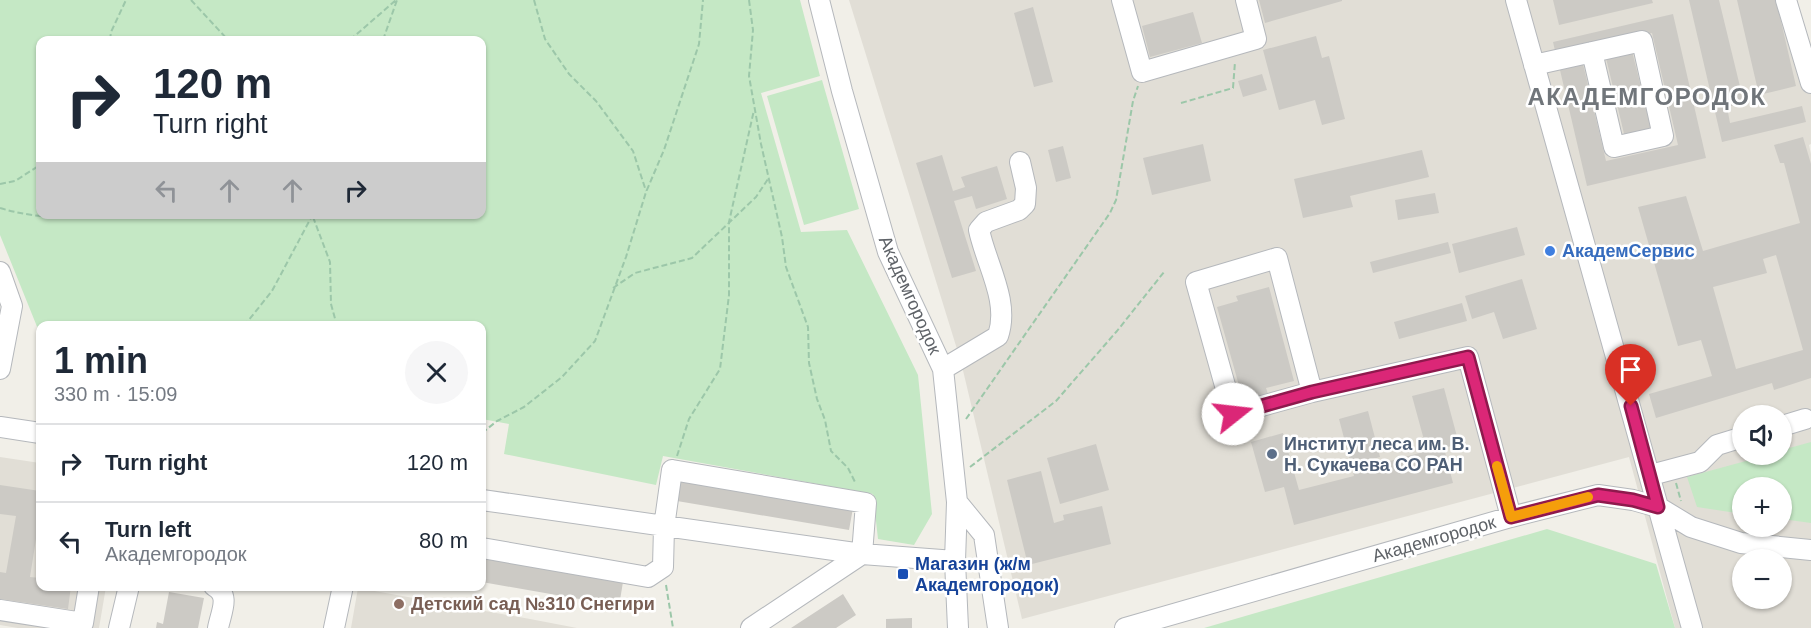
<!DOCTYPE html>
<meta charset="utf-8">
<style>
:root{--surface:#fff;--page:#f6f6f7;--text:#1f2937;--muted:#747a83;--line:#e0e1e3}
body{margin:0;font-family:Helvetica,sans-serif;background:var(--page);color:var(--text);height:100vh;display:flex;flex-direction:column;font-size:22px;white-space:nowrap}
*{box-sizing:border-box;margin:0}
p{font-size:20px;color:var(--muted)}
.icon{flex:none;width:33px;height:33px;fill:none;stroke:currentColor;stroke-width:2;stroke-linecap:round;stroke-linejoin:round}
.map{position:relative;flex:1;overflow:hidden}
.details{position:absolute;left:36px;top:321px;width:450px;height:270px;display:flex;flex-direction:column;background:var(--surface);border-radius:12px;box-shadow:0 2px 4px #0004}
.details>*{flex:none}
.top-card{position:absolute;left:36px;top:36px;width:450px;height:183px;border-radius:12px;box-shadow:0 2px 4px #0004;background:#fff;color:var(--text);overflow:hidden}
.controls{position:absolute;left:1732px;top:405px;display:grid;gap:12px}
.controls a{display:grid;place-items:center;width:60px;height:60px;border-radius:50%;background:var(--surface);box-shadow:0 2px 4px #0004;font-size:30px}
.pin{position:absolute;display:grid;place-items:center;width:51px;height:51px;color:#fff;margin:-62px -26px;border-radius:50% 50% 50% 0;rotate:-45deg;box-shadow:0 0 6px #0007}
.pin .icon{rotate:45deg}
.me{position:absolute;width:66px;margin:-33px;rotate:74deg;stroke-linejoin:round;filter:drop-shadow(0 0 4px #0008)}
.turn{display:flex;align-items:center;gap:21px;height:126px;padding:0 18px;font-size:27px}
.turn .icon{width:78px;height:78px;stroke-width:2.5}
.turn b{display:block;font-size:42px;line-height:51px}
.lanes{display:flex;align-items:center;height:57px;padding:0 18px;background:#0003;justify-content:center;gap:30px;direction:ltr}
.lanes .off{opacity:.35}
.round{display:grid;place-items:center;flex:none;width:63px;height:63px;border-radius:32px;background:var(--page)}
.headline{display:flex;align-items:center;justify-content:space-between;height:102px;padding:0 18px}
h1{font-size:36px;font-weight:700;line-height:45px}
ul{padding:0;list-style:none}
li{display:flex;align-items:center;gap:18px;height:78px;padding:0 18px;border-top:2px solid var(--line)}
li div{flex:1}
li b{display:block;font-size:22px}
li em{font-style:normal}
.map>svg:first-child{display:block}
</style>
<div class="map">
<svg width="1811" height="628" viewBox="0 0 1811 628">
<rect width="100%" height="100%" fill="#f1efe8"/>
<path fill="#e1ded6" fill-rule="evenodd" d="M849,0H1797L1811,48V144L1809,145L1811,154V628H1675L1629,457L1022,619L961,362ZM1743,416H1782V454H1743ZM1743,488H1782V526H1743ZM1743,560H1782V598H1743Z
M0,457L40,463V586L106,587L99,628H18L0,625Z
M358,588L530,619L577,628H351Z"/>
<path fill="#c5e8c5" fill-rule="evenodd" d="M0,0H800L820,76L761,93L801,232L847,230L918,375L932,514L914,545L878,539L873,494L663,456L656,485L504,454L509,424L482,419V326H40V334L0,235ZM40,40H482V214H40Z
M822,80L859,209L804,225L767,96Z
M1811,442V523L1782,519V488H1743V514L1697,507L1687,477L1768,455L1782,454V450Z
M1547,529L1656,564L1675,628H1204Z"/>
<path fill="#cccac5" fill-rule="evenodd" d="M1259,0H1342V1L1265,23Z
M1553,0H1652L1653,3L1559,25Z
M1689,0H1719L1744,103L1727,107L1730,123L1802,106L1806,122L1722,142Z
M1737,0H1776L1796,86L1759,95Z
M1033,7L1053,82L1034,87L1014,13Z
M1193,12L1202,43L1150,57L1142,26Z
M1673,14L1706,158L1587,186L1560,70L1583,64L1606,161L1678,145L1652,33L1556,55L1553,42Z
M1316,36L1322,58L1329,56L1345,119L1322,125L1315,100L1279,110L1263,50Z
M1632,51L1652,131L1625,138L1606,58Z
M1262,74L1267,90L1243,97L1238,81Z
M1803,137L1811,164V378L1774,390L1772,383L1656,418L1649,394L1712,376L1701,340L1678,346L1638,207L1686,196L1703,251L1800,223L1784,163H1780L1774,145ZM1776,255L1803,350L1736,369L1713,287L1767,273L1763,259Z
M1203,144L1211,181L1152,195L1143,158Z
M1063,146L1071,178L1056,182L1048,150Z
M1422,150L1429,177L1350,196L1353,207L1303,218L1294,179Z
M942,155L953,191L965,187L961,177L997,166L1007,199L976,209L972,196L954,201L976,271L952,278L916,163Z
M1435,193L1439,213L1398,220L1395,200Z
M1517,227L1525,255L1459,273L1452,244Z
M1448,242L1451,253L1373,273L1370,262Z
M1522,279L1537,329L1503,339L1494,312L1472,319L1465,296Z
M1269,287L1294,381L1266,388L1270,400L1245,407L1217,307L1238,301L1236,296Z
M1462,303L1467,321L1399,339L1394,322Z
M1444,388L1459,444L1444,448L1453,483L1294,525L1284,487L1265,492L1251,442L1283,433L1299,490L1354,476L1339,419L1368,411L1380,457L1373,459L1375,465L1427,451L1412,396Z
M1096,444L1109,490L1060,504L1047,458Z
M1041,471L1054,523L1064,520L1063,515L1102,506L1111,544L1028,565L1007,480Z
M681,479L853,508L849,530L677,501Z
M0,485L40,491V521L39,520L30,577L40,578V586H71L68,609L0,599V572L6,573L16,516L0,514Z
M482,558L623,582L619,606L482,582Z
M169,592L204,598L198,628H156L157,622L163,624Z
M843,594L856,615L836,628H791Z
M912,618V628H886V619Z"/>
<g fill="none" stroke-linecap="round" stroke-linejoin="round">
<g stroke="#b5b8bc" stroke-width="22">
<path id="minor" d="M819,0L842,91L888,252L943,369L957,502L955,561L958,628
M1122,0L1142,72L1256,39L1246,0
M1516,0L1692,628
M1786,0L1811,83
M1534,65L1642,41L1663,136L1614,147L1592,52
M0,272L12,306L0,369
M943,369L998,336C1010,301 986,264 979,230L986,222L1019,210L1025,204L1026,188L1020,162
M1312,392L1277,258L1196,282L1233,414L1312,392L1468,357L1511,517
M1782,426L1805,419
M0,427L40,433
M1651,475L1700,462L1717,445L1743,437
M482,500L862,554L955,561
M957,502L984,535L998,628
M482,548L648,577L663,567L664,527L672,470L866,503L862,554L751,628
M214,586C231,595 221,612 218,628
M0,610L83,623L89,586
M119,628L129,586
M334,628L343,586
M1125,628L1511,517L1598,495L1633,500L1658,507L1691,527L1741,543L1811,550"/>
</g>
<path stroke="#9cc7a9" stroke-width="2" stroke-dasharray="6 3" stroke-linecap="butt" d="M191,0L228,40
M534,0L545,39L569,74L596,101L633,151L646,191
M749,0L753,30L749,76L761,144L782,237L786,267L808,327L809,363L817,399L825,420L831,451L848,468L856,484
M110,40L111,32L126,0
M350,40L396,0
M383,40L397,0
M1181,103L1233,88L1235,62
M0,184L15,181L40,165
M0,208C19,214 53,220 73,214
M313,217L330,262L331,304L337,326
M613,288L635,273L692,258L756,197L768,179
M244,326L272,291L313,214
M966,419L1110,213L1116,200L1133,101L1138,86
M482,433L497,421L524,407L562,377L595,341L626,257L646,192L664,150L699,44L703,0
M677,456L689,419L720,369L729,295V222L754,110
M970,467L1056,401L1117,331L1164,272
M1676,483L1681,501
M666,585L673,628"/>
<use href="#minor" stroke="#fff" stroke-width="20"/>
</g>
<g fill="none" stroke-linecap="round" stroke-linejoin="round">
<g stroke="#8e194d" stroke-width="15">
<path id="route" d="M1233,414L1312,392L1468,357L1511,517L1598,495L1633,500L1658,507L1631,406"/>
</g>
<use href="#route" stroke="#db2777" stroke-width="10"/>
<path stroke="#f59e0b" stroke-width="10" d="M1497,466L1511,517L1588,497"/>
</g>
<circle fill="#3f7fe0" stroke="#fff" stroke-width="2" cx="1550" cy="251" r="6"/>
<circle fill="#5c6f8a" stroke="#fff" stroke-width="2" cx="1272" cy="454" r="6"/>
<rect fill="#1a4fb4" stroke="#fff" stroke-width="2" x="897" y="568" width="12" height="12" rx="3"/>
<circle fill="#8d6e63" stroke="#fff" stroke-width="2" cx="399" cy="604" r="6"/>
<g text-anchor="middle" stroke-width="5" stroke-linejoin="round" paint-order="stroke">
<g font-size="18" font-weight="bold" fill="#366cbe" stroke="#fff" text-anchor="start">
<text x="1562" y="257">АкадемСервис</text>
</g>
<g font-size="18" fill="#5f6368" stroke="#fff">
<text transform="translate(910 295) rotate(66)" y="6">Академгородок</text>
<text transform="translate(1434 539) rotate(-16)" y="6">Академгородок</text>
</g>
<g font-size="18" font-weight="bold" fill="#4e5e75" stroke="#fff" text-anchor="start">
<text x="1284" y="450">Институт леса им. В.<tspan x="1284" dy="21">Н. Сукачева СО РАН</tspan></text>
</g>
<g font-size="18" font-weight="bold" fill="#164399" stroke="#fff" text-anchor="start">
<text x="915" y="570">Магазин (ж/м<tspan x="915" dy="21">Академгородок)</tspan></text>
</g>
<g font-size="18" font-weight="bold" fill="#785e54" stroke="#fff" text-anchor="start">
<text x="411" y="610">Детский сад №310 Снегири</text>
</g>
<g font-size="24" font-weight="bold" letter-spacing="1.5" fill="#70757a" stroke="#fff">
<text x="1647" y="105">АКАДЕМГОРОДОК</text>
</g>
</g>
</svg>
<div class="controls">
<a><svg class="icon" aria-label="sound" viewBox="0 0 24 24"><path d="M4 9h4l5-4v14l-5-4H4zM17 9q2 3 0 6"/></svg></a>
<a>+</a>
<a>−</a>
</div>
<div class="pin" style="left:1631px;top:406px;background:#d93025"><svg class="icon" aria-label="arrive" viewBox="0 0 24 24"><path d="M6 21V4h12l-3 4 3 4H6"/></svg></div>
<svg class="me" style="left:1233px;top:414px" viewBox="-20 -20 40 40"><circle r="19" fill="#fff"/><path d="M0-13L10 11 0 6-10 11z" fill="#db2777"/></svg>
<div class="top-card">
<div class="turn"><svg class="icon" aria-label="right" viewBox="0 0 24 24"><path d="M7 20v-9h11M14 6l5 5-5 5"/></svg><div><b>120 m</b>Turn right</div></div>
<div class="lanes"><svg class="icon off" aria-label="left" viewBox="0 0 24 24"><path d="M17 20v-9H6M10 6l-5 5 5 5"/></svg><svg class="icon off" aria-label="ahead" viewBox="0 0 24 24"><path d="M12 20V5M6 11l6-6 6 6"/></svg><svg class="icon off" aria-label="ahead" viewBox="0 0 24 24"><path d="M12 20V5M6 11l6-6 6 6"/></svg><svg class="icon" aria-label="right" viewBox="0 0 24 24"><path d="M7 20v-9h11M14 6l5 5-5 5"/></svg></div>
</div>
<section class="details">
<div class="headline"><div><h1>1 min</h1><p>330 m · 15:09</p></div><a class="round"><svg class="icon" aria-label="close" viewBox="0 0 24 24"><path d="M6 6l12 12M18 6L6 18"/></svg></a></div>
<ul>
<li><svg class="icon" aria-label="right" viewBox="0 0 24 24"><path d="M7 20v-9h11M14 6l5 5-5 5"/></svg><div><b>Turn right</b></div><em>120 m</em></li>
<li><svg class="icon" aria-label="left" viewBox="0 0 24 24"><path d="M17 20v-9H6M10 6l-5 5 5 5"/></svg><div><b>Turn left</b><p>Академгородок</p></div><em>80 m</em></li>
</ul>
</section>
</div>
